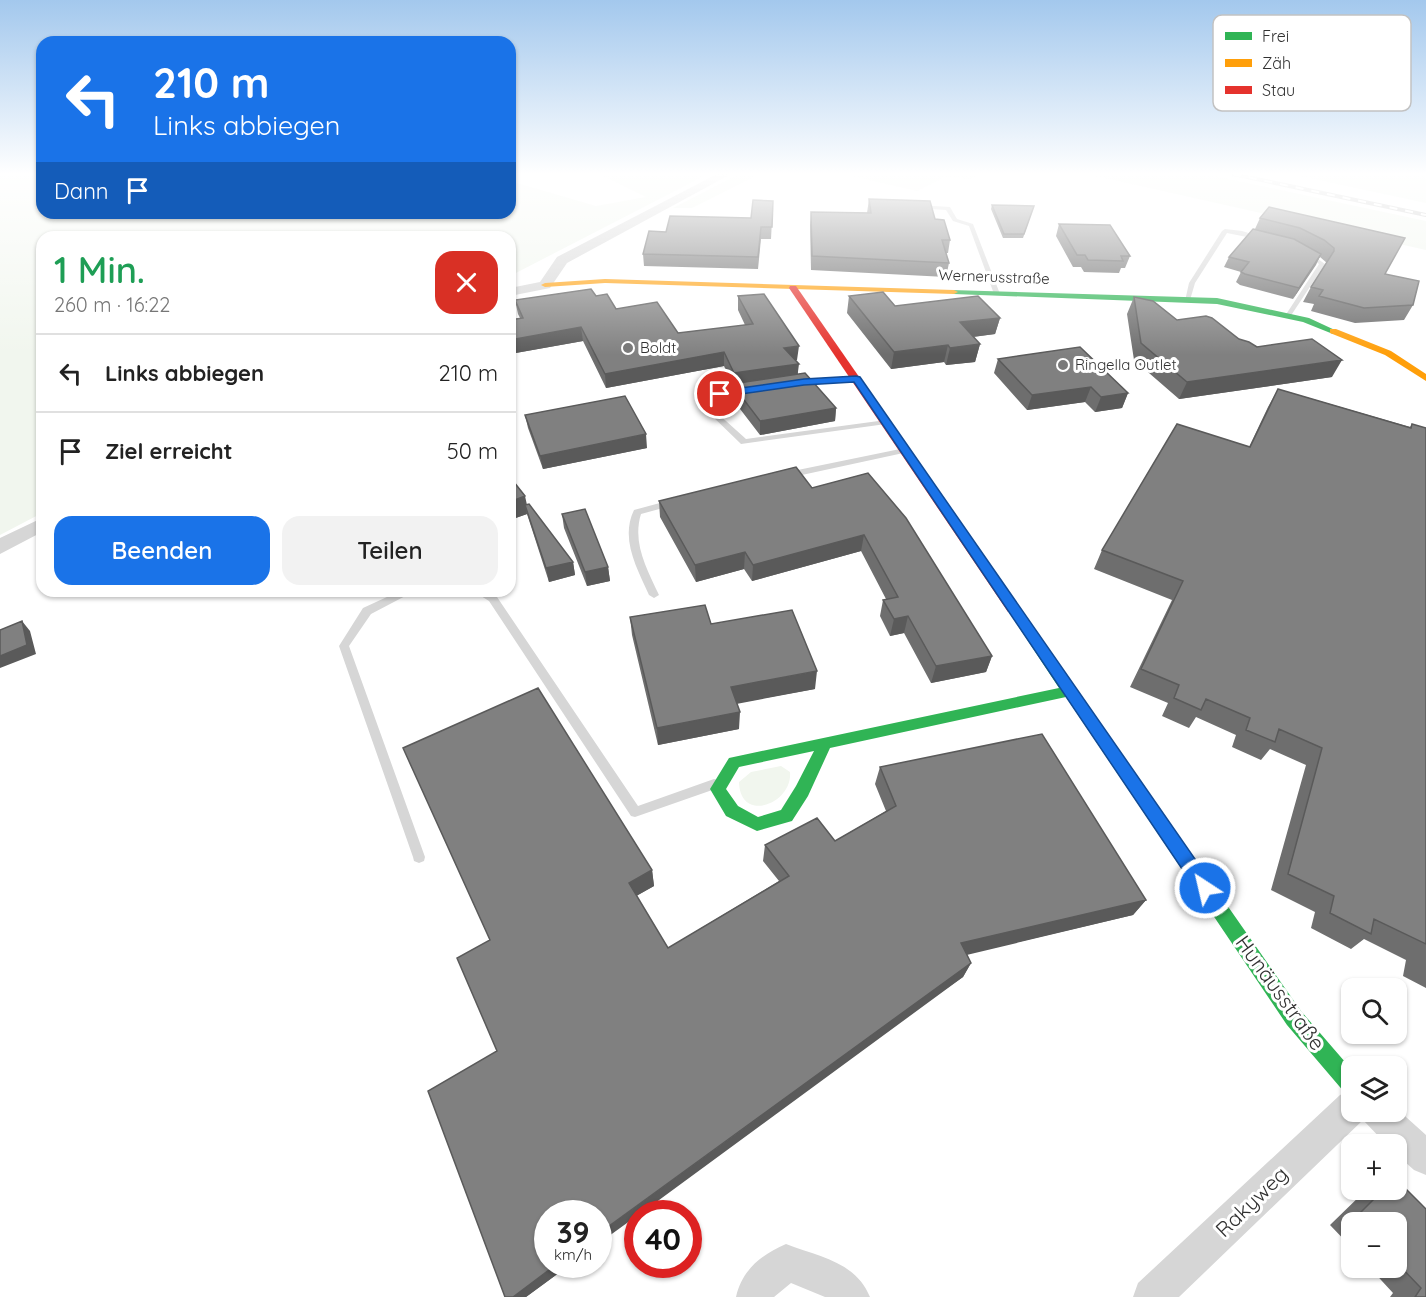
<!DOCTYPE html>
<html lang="de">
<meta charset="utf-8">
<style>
:root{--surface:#fff;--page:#f2f2f2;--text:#222;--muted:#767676;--line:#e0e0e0;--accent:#1a73e8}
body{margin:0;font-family:Quicksand,sans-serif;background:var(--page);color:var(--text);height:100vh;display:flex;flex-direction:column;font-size:22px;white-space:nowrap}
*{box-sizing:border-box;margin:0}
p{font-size:20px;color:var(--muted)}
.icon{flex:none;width:33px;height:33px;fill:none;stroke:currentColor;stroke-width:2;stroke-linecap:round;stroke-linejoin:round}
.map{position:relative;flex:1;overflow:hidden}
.details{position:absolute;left:36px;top:231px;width:480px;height:366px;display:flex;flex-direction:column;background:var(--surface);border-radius:18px;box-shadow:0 2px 4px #0004}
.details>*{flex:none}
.hud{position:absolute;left:36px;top:36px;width:480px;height:183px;border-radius:18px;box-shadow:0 2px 4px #0004;background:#1a73e8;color:#fff;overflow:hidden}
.buttons{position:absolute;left:1341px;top:978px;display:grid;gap:12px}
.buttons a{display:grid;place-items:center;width:66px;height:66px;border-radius:12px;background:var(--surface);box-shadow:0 2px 4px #0004;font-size:30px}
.speed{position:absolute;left:534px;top:1200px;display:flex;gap:12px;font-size:30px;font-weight:700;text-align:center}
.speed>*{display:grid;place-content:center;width:78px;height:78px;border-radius:50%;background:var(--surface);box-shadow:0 2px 4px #0004;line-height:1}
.speed small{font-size:15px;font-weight:400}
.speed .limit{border:9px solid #d22;background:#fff;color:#111}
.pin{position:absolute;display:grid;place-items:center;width:51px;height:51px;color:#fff;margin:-26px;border:3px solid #fff;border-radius:50%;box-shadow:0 2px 6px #0007}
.me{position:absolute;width:66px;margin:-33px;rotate:325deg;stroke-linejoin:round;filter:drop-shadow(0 0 4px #0008)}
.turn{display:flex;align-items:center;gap:21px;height:126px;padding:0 18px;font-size:27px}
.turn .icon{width:78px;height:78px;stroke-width:2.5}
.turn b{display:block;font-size:42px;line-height:51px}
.then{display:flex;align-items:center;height:57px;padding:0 18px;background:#0003;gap:12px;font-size:22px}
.round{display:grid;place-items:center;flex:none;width:63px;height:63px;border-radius:18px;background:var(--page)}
.head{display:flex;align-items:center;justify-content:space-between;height:102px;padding:0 18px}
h1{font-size:36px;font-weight:600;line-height:45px;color:#1e9e55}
.button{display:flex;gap:12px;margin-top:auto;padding:12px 18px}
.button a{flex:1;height:69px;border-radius:18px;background:var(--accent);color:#fff;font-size:24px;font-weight:600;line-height:69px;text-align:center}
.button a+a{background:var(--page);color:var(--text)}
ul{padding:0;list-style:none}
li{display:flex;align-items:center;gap:18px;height:78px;padding:0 18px;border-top:2px solid var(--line)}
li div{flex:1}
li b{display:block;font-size:22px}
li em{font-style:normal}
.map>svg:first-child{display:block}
</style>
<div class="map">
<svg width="1426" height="1297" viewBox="0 0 1426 1297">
<rect width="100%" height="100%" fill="#fff"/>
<path fill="#f1f6ee" d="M0,174H42V213H510V181L596,206L646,197L599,174H708L510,276V237H42V513L0,535Z
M739,174H760L692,208H673Z
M842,174H979L971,179L945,177L917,191Z
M1087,174H1205L1426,221V250Z
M1290,174H1426V203Z
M781,766L790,772C793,804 740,824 739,782L751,772Z"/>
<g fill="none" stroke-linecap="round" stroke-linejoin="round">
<path fill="#d6d6d6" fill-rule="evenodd" d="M918,205L950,207L957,219L973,224L1000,294L999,295L994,294L969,226L953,221L946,210L916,208V206Z
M1225,229L1242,231L1265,238L1262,240L1227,233L1195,283L1190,300L1185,301L1189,283L1222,231Z
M1308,252L1325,264L1290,317H1286L1285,316L1319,264L1306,255V253Z
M856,377H859V381L800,385L796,383L800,381Z
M752,387L756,389L755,391L723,396L716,412L746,439L886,420L890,422L886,424L741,444L708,412L717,392Z
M905,448H908V452L788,478L784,475L788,472Z
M671,500L674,501V505L641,514C632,543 647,569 659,595L654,598L649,595C637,568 620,539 634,510Z
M400,591H413L411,593L371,614L349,646L425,857L424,861L419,863L414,861L413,857L339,646L363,608Z
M473,591H486L497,597L638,806L714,779L718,780L720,784L718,788L635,817L631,816L489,601Z"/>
<path fill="#d6d6d6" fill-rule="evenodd" d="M717,174H731L567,263L550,288L510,296V288L540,282L557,257Z
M42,518V532L0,554V538Z
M1352,1090V1112H1396V1108L1426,1135V1175L1414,1170L1396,1154V1144H1386L1363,1120L1179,1297H1133L1138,1283L1340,1095Z
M786,1244C819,1257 855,1261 870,1297H825L791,1283L774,1297H736C742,1270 761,1255 786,1244Z"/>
<path fill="#30b455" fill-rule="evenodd" d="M951,290L1217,298L1309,318L1337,331L1333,334L1303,322L1217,304L954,294L950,292Z
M1013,604L1018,606L1301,1011L1352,1070V1096L1345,1093L1287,1025L1066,697L830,748L808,796L792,821L757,831L726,816L710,789L729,758L1059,688L1007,609ZM814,751L796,786L781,810L758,817L738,806L726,789L739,767Z"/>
<path fill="#ff9f0a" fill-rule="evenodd" d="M605,279L954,290L958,292L954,294L605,283L545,287L541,285L545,283Z
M1330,329H1336L1391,351L1426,374V381L1385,355L1330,333Z"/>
<path fill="#e5322d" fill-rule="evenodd" d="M790,286H796L1018,606L1019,609L1018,612H1008L789,288Z"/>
<g stroke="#bebebe" stroke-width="4">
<path id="rail" d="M1233,174L1426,215"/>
</g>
<use href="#rail" stroke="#fff" stroke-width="2" stroke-dasharray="8" stroke-linecap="butt"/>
</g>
<path fill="#6e6e6e" d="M869,199L935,219L950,240L948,253H946L949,263L946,277L811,270L810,225L811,212L867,213Z
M773,201L771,239H761L758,269L644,266L643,254L666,232L751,218Z
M992,205L1034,206L1023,238H1003L991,209Z
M1269,207L1385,274L1413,305L1404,320L1355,323L1311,311L1314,304L1303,302L1311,287L1327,263L1320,257L1293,299L1240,285L1236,282L1241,272L1224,267L1229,257L1255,229L1260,218Z
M1059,224L1130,256L1125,268H1121L1119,273L1084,272L1081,267H1073L1056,236Z
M596,296L616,309L678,333L745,325L738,310V296L797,360H795L798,374L836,408L835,421L760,435L737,405L738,387L734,388L724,366L606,388L583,341L510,354V320L520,318L518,314L515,300Z
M849,296L895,306L1000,318L995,334L973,337L980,344L975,362L946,365L944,362L891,369L847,313Z
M1134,297L1177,320L1239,339L1332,377L1179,399L1134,360L1127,314Z
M998,359L1128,393L1122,408L1095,412L1085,402L1027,410L994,373Z
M1278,389L1410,427L1412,424L1426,428V988L1403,976L1406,960L1364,939L1351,949L1311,928L1315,912L1271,890L1306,765L1270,749L1261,760L1232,747L1236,735L1196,717L1189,728L1162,716L1168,703L1130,687L1172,600L1094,569L1102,550L1249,447L1268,407Z
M525,415L647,448L543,469L528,428Z
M868,473L992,656L986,672L931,683L904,633L890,636L880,616L883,600L886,599L861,551L752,581L744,569L696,582L660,517L659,501L812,488Z
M527,505L573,562L575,575L549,582L527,514L510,520Z
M562,514L608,567L610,581L587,586L564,528Z
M630,617L815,689L737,703L739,729L658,745L632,635Z
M880,767L1146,900L1133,915L967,954L971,963L963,977L548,1264H571L526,1297H505L497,1051L652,870L654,886L636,896L668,948L779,881L763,861L765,845L835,841L886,811L875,784Z
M1366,1190H1396L1426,1297H1390L1393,1293L1370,1268H1396V1222H1352V1248L1330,1225Z"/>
<path fill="#5a5a5a" d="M1321,254L1316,265L1293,299L1299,288Z
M1000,318L995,334L956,339L960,322Z
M581,327L583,341L510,354V340Z
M980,344L975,362L946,365L950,348Z
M948,345L944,362L891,369L894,352Z
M799,346L797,360L783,362L784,348Z
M724,352V366L606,388L605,374Z
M1342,360L1332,377L1179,399L1187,382Z
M799,364L797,379L738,383V387L734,388V373Z
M1091,387L1085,402L1027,410L1032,395Z
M1128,393L1122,408L1095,412L1101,397Z
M836,408L835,421L760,435V421Z
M646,434L647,448L543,469L540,456Z
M525,496L529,514L525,505L527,514L510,520V502Z
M864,535L861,551L752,581L753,565Z
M745,552L744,569L696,582L695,565Z
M573,562L575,575L549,582L546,568Z
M608,567L610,581L587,586L585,572Z
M908,616L904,633L890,636L894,619Z
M22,621L30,631L36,654L0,668V656Z
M992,656L986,672L931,683L936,666Z
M817,671L815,689L731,705V687Z
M740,712L739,729L658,745L657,728Z
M652,870L654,886L631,899L629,883Z
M1146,900L1133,915L954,958L961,943Z
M971,963L963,977L640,1214H638V1215L598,1244V1234Z
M557,1264H571L526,1297H513Z"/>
<path fill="#808080" stroke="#5a5a5a" stroke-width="1.5" d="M869,199L930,201L935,219L944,220L950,240H942L949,263L812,256L811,212L871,213Z
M753,200L773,201L772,227H761L758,257L643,254L649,231L666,232L670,216L751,218Z
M992,205L1034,206L1024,234H1004Z
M1269,207L1405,238L1385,274L1419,281L1413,305L1364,308L1319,296L1323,290L1311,287L1334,251V248L1324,240L1300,228L1260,218Z
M1059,224L1110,225L1130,256H1121L1123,261L1088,260L1085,255H1077Z
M1253,229L1294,239L1321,254L1299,288L1245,274L1241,272L1249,262L1229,257Z
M591,289L596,296L607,294L616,309L657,302L678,333L753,324L738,296L764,294L799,346L784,348L799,364L734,373L724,352L605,374L581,327L510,340V320L523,318L515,300Z
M883,292L895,306L978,296L1000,318L960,322L980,344L950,348L948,345L894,352L849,296Z
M1134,297L1153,301L1177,320L1206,316L1212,318L1239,339L1249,342L1257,347L1312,339L1342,360L1187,382L1141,343Z
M1080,347L1128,393L1101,397L1091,387L1032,395L998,359Z
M805,373L836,408L760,421L738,392L742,391L738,383Z
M1278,389L1411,428L1412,424L1426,428V944L1374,919L1371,934L1330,913L1334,896L1288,874L1322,748L1279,729L1275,742L1246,730L1250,718L1206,699L1201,710L1174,698L1179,685L1141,669L1183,581L1102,550L1177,424L1250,447Z
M625,396L646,434L540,456L525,415Z
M796,467L812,488L868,473L906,518L992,656L936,666L908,616L894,619L883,600L898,597L864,535L753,565L745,552L695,565L659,501Z
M510,477L525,496L510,502Z
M529,504L573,562L546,568L525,505Z
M585,509L608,567L585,572L562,514Z
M705,605L711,624L792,610L817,671L731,687L740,712L657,728L630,617Z
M22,621L27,645L0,656V630Z
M538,688L652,870L629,883L668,948L789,876L765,845L817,818L835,841L896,806L880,767L1042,734L1146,900L961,943L971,963L598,1234V1214H548V1264H557L513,1297H505L428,1091L497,1051L457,958L490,940L403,748Z
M1396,1179L1426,1209V1297H1415L1421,1288L1396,1262V1222H1359L1355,1218L1383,1190H1396Z"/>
<linearGradient id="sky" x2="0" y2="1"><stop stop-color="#a3c8ed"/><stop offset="0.49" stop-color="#fff"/><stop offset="1" stop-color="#fff" stop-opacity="0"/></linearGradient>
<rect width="1426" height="355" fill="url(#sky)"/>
<path fill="#1a73e8" stroke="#114b97" stroke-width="1.5" d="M856,376L860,377L1211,882L1213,888L1211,894L1205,896L1199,894L854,382L804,385L720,397L715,394L720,391L804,379Z"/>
<g fill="#7a7a7a" stroke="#fff" stroke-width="2">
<circle cx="628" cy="348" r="6"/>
<circle cx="1063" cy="365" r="6"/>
</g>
<g text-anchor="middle" stroke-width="6" stroke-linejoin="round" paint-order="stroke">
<g font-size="15" fill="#323232" stroke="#fff">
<text transform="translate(994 277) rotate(2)" y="5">Wernerusstraße</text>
</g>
<g font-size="15" fill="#323232" stroke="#fff" text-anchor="start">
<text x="640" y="353">Boldt</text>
<text x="1075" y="370">Ringella Outlet</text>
</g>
<g font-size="21" fill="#323232" stroke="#fff">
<text transform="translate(1280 993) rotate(54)" y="7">Hunäusstraße</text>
<text transform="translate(1252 1202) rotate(-44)" y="7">Rakyweg</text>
</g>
</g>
<rect x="1213" y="15" width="198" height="96" rx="9" fill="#fff" stroke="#c2c2c2" stroke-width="1.5"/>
<rect x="1225" y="32" width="27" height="8" fill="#30b455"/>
<rect x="1225" y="59" width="27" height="8" fill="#ff9f0a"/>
<rect x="1225" y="86" width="27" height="8" fill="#e5322d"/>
<g font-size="16" fill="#323232">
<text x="1262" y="42">Frei</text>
<text x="1262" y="69">Zäh</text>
<text x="1262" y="96">Stau</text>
</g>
</svg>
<div class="buttons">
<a><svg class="icon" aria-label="search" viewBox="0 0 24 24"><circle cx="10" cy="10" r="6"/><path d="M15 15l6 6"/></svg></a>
<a><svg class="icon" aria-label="layers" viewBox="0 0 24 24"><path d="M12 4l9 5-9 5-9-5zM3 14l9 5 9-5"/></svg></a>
<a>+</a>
<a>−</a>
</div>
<div class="speed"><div>39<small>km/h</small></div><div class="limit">40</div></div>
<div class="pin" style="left:720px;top:394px;background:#d93025"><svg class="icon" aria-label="arrive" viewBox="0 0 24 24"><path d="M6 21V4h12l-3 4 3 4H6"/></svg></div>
<svg class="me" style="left:1205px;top:888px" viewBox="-20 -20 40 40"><circle r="17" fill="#1a73e8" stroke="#fff" stroke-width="3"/><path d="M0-11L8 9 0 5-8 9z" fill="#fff"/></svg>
<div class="hud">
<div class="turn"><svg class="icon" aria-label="left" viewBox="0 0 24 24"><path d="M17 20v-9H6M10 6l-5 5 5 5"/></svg><div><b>210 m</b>Links abbiegen</div></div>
<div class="then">Dann<svg class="icon" aria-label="arrive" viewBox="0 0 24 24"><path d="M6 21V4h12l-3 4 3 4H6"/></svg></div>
</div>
<section class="details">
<div class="head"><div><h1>1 Min.</h1><p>260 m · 16:22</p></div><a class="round" style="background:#d93025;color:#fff"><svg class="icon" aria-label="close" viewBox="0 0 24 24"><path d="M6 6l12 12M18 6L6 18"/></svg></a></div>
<ul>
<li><svg class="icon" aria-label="left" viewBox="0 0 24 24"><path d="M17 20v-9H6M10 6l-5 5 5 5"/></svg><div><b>Links abbiegen</b></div><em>210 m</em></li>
<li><svg class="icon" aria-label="arrive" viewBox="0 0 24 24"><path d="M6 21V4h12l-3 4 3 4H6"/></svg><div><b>Ziel erreicht</b></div><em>50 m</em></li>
</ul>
<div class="button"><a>Beenden</a><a>Teilen</a></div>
</section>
</div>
